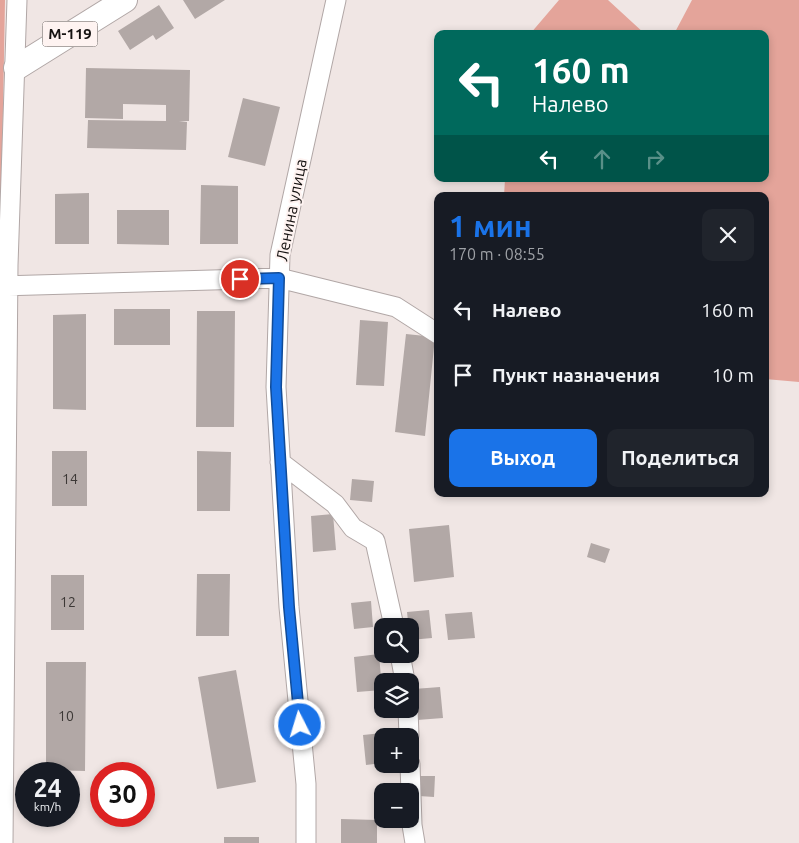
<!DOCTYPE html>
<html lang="ru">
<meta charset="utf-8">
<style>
:root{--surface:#171b24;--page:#20242c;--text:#f1f3f6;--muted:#9ea1a6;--accent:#1a73e8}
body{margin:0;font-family:Ubuntu,sans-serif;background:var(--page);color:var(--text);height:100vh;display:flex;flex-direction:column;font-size:19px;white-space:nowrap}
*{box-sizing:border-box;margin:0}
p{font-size:16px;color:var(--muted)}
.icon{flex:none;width:28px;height:28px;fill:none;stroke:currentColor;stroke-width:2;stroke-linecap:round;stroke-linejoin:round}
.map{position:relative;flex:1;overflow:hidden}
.side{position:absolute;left:434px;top:192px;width:335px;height:305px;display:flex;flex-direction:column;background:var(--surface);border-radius:10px;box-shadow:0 2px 8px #0003}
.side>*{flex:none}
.top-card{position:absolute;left:434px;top:30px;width:335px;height:152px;border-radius:10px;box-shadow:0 2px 8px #0003;background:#00695c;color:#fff;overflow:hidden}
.fabs{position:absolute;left:374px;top:618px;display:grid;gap:10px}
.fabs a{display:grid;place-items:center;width:45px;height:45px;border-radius:10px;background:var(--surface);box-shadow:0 2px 8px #0003;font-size:25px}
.speed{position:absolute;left:15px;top:762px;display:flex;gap:10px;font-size:25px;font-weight:700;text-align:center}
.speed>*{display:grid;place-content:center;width:65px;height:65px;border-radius:50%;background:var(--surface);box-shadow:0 2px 8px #0003;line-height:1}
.speed small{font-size:12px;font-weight:400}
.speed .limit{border:8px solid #d22;background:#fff;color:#111}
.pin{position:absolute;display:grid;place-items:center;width:42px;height:42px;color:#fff;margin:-21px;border:2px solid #fff;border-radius:50%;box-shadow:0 1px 5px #0007}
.me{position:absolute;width:55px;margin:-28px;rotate:355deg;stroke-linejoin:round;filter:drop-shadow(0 0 4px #0008)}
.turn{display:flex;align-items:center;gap:18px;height:105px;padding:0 15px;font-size:22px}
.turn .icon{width:65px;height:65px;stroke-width:2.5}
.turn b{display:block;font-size:35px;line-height:42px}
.lanes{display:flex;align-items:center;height:48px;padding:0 15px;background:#0003;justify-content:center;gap:25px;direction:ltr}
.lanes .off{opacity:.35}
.round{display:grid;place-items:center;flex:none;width:52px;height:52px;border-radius:10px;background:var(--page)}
.head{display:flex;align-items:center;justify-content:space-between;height:85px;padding:0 15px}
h1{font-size:30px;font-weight:700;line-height:38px;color:var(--accent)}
.primary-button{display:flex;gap:10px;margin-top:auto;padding:10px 15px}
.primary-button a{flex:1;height:58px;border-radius:10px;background:var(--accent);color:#fff;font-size:20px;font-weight:700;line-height:58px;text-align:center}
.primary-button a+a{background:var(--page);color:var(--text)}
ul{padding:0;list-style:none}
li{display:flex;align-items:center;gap:15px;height:65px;padding:0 15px}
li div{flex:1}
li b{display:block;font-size:19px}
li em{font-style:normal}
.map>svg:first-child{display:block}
</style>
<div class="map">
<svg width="799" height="843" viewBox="0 0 799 843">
<rect width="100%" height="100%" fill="#f0e6e4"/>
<path fill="#e4a49a" d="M0,0H5L0,278Z
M559,0H608L645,34H530Z
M692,0H799V382L765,379V196H504L505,179H765V34H674Z"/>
<path fill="#b2a8a6" d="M183,0H225L195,19Z
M159,5L174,28L156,40L153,35L130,50L118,31Z
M86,68L190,70L189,121H179L187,122L186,150L87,148L88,120L166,121V105L123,104V119L85,118Z
M243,98L280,107L265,166L228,157Z
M201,185L238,186V244H200Z
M89,193V244H55V194Z
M117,210H169V245L117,244Z
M114,309H170V345H114Z
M197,311H235L234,427H196Z
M86,314V410L53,409V315Z
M360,320L388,322L384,386L356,385Z
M406,334L435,337L425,436L395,432Z
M52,451H87V506H52Z
M197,451L231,452L230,511H197Z
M352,479L374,481L372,502L350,500Z
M333,514L336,550L313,552L311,516Z
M449,525L454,577L414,582L409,529Z
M591,543L610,549L605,563L587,557Z
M197,574H230L229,636H196Z
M51,575H84V630H51Z
M371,601L373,627L354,629L351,603Z
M429,610L432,638L410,640L407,612Z
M472,612L475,638L448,640L445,614Z
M379,654L382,690L357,692L354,657Z
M46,662H86L85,771L46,770Z
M236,670L256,782L217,789L198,677Z
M440,687L443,718L417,720L414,689Z
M392,732V736H382V763L366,765L363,735Z
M420,776H435L434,797L419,796Z
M341,819L377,820V843H341Z
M224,837H259V843H224Z"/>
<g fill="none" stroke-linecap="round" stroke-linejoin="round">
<g stroke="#b1a7a6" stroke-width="21">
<path id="minor" d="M0,286L279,278L396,307L438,334
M280,462L335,504L353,528L375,541L394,626
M400,654L405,681
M408,709L409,736
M410,764L412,825L415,843
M3,843L8,265L17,0
M306,843V784L289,607L276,387L280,255L336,0"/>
</g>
<g stroke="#b1a7a6" stroke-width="26">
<path id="major" d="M16,68L125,0"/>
</g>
<use href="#minor" stroke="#fff" stroke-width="19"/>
<use href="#major" stroke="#fff" stroke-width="24"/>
</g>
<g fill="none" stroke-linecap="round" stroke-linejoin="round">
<g stroke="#114b97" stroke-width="12">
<path id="route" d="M240,279L279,278L276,387L289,607L300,725"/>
</g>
<use href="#route" stroke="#1a73e8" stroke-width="9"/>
</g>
<g text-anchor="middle" stroke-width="4" stroke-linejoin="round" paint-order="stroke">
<g font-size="14" fill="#3c3836">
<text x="70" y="484">14</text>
<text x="68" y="607">12</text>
<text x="66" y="721">10</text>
</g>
<rect fill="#fef3f1" stroke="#5b5654" stroke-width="1" x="42.5" y="21.5" width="55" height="25" rx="4"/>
<g font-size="15" font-weight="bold" fill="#151211">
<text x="70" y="39">М-119</text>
</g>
<g font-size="16" fill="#151211" stroke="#fef3f1">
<text transform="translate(291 210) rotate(-79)" y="6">Ленина улица</text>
</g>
</g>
</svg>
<div class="fabs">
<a><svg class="icon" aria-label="search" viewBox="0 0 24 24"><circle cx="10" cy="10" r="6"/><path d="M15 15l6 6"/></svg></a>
<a><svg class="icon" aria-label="layers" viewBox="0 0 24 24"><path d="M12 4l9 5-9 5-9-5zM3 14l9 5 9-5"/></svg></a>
<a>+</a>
<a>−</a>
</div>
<div class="speed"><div>24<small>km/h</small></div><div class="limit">30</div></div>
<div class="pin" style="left:240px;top:279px;background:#d93025"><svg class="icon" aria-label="arrive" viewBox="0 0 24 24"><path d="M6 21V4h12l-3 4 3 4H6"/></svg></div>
<svg class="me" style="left:300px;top:725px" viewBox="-20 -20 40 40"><circle r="17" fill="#1a73e8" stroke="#fff" stroke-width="3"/><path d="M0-11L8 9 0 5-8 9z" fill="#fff"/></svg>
<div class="top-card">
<div class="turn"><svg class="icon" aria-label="left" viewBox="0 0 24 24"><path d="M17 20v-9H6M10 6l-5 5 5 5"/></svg><div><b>160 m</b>Налево</div></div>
<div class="lanes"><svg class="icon" aria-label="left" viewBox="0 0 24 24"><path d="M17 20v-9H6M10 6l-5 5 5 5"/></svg><svg class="icon off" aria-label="ahead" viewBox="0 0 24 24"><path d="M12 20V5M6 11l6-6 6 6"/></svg><svg class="icon off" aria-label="right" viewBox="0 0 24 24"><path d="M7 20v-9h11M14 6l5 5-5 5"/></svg></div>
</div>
<section class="side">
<div class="head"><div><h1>1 мин</h1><p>170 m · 08:55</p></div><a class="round"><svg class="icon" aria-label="close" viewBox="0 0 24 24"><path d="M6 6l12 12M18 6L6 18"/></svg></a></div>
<ul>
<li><svg class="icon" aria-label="left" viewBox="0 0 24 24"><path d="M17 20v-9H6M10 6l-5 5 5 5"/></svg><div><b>Налево</b></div><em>160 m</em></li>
<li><svg class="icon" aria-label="arrive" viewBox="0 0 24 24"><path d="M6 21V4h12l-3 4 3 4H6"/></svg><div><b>Пункт назначения</b></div><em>10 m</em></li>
</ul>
<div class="primary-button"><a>Выход</a><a>Поделиться</a></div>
</section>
</div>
